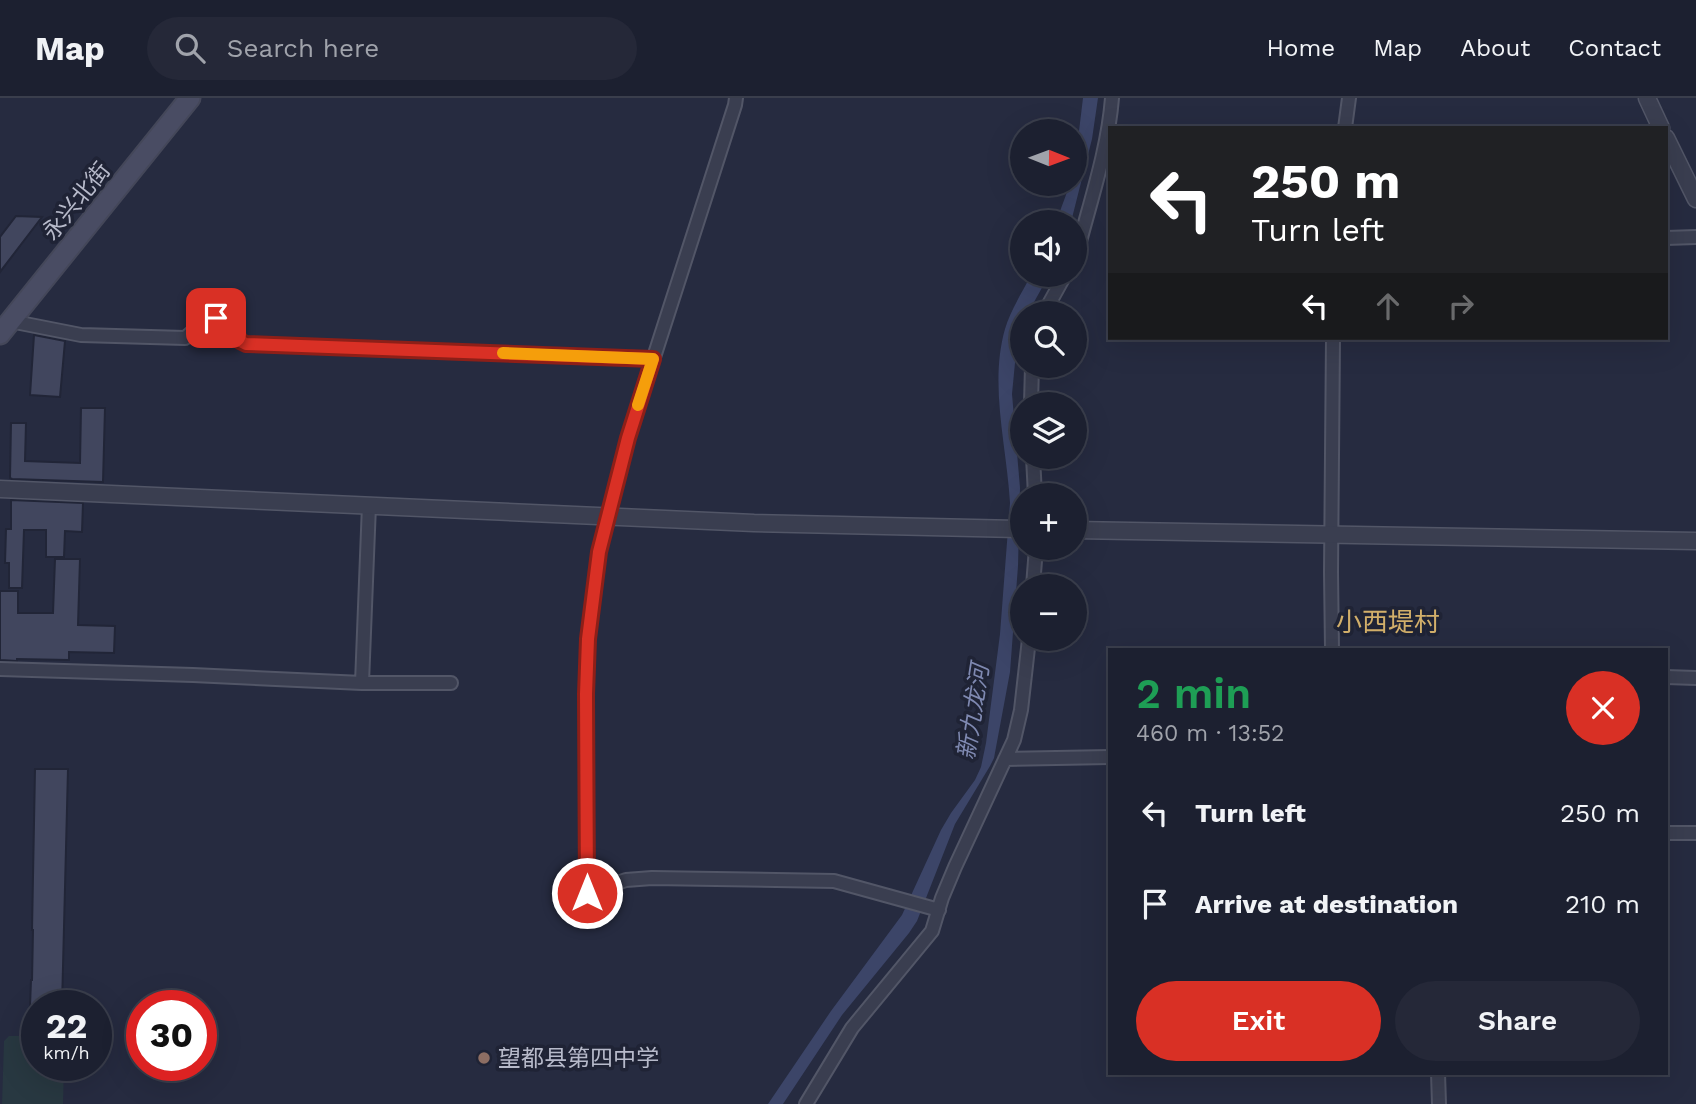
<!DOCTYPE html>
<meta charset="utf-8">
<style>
:root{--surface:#1c2030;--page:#252838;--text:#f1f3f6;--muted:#a0a3ab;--line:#3a3e4c;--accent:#d93025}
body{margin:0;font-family:"Work Sans","Noto Sans SC",sans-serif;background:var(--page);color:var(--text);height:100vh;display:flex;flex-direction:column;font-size:26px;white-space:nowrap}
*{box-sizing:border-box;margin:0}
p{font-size:23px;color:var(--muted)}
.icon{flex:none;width:38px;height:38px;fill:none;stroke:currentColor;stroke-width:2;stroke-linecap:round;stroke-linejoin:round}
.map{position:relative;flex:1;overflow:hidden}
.details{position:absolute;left:1108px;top:550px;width:560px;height:427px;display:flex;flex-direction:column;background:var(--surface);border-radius:0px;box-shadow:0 7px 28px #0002,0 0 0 2px var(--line)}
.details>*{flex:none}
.guide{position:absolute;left:1108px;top:28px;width:560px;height:214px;border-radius:0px;box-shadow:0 7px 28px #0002,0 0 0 2px var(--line);background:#202124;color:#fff;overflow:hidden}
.needle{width:46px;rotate:91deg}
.fabs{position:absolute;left:1010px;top:21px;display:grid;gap:14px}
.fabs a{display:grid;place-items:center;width:77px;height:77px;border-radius:50%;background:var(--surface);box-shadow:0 7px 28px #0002,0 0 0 2px var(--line);font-size:35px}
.speed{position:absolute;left:21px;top:892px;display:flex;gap:14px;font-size:35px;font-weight:700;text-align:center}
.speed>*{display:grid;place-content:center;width:91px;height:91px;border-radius:50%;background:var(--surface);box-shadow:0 7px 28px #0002,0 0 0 2px var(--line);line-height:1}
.speed small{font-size:18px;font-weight:400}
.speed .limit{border:10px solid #d22;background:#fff;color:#111}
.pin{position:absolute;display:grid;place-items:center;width:60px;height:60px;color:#fff;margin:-30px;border-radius:14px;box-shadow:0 4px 10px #0006}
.me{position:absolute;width:77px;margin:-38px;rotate:0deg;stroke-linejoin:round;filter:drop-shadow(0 0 5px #0008)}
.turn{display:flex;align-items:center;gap:24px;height:147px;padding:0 28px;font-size:32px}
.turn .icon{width:91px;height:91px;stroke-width:2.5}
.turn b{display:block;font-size:49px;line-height:60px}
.lanes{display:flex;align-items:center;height:66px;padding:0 28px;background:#0003;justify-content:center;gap:35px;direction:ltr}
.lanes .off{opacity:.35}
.round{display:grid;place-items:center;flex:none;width:74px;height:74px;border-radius:37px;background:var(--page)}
.headline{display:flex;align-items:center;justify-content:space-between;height:119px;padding:0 28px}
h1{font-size:42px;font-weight:600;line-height:52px;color:#1e9e55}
.primary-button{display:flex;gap:14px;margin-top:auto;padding:14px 28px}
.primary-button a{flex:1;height:80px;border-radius:42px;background:var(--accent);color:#fff;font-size:28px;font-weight:600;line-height:80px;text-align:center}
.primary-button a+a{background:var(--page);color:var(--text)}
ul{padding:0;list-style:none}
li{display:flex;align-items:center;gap:21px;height:91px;padding:0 28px}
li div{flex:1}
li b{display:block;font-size:26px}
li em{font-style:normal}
header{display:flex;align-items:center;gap:42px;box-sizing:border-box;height:98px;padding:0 35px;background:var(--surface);border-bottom:2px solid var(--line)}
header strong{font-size:33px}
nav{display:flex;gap:38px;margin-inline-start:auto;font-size:24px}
.search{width:490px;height:63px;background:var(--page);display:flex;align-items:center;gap:18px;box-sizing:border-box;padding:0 24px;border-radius:38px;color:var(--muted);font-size:26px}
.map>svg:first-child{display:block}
</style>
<header>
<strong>Map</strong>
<div class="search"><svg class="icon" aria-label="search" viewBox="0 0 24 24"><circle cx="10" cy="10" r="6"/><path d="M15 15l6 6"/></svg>Search here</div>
<nav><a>Home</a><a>Map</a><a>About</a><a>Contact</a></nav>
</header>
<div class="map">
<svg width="1696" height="1006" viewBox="0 0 1696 1006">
<rect width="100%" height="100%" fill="#262b40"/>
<path fill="#283841" d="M9,938H37V968H64L63,1006H2L4,943Z"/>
<path fill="#3c4568" d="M1083,0H1098L1092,41L1071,124H1056L1070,86H1074L1075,66Z
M1031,177H1049L1028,215H1022V227L1017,244L1012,296L1020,390L1018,468L1010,574L994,660L990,668L955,726L917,823L909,835L842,917L783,1006H768L831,913L902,817L941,732L951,715L975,682L981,669L986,645L1000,536L1010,405C1007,349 989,287 1005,231C1010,213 1023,193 1031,177Z"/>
<path fill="#41465e" stroke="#212537" stroke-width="2" d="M16,118L42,119L0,174V139Z
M34,237L65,243L60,299L30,297Z
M81,310H105L103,384L12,381L10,380L11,325H26L25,363L80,365Z
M11,402L83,405L82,434L65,433L64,459H46V432H24L22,490H9V465H5L6,431H11Z
M55,461H80L78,527L115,528L114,555L69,554V562L17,561V563L0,562V493H18V515H53Z
M35,671H68L62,908H30L31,882H32L33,832H32Z"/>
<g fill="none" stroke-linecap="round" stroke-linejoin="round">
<g stroke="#525667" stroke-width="16">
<path id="minor" d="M736,0L735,7L628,340L599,454L588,541L586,596L587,795L626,782L652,780L834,783L939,812
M1345,30L1349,0
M1666,140L1696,139
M1074,158L1078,151C1091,101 1108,51 1112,0
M1044,215L1065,177
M10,223L81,237L185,240C204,226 202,211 231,225L240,243L246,246L653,261
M1031,306L1032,268
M1033,359L1035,397
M1033,488L1036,450
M1332,551L1331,474L1333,240
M0,571L193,577L362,585H451
M1666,579L1696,580
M362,585L369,407
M1005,661L1110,659
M1666,735H1696
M1438,975L1439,1006
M806,1006L852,930L932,833L942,800L955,769L1014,642L1021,612L1029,541"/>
</g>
<g stroke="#525667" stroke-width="19">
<path id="tertiary" d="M1647,0L1661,30
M1666,40L1696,101
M0,391L754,425L1022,431
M1074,432L1696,443"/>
</g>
<g stroke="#444759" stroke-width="23">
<path id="secondary" d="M0,236L190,0"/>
</g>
<use href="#minor" stroke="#3a3e50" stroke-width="12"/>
<use href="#tertiary" stroke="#3a3e50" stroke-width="16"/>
<use href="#secondary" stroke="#494c63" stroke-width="19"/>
</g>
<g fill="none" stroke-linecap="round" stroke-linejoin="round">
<g stroke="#8d1f18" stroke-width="18">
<path id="route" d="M216,220L231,225L240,243L246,246L653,261L628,340L599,454L588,541L586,596L587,795"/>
</g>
<use href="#route" stroke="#d93025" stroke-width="12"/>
<path stroke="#f59e0b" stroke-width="12" d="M503,255L653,261L638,307"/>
</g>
<circle fill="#8d6e63" stroke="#1f2335" stroke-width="2.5" cx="484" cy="960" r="7"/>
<g text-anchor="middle" stroke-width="7" stroke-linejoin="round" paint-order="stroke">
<g font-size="23" fill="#b7baca" stroke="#1f2335">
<text transform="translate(76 103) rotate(-51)" y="8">永兴北街</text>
</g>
<g font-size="23" fill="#b7baca" stroke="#1f2335" text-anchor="start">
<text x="498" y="968">望都县第四中学</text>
</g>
<g font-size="24" font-style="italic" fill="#7f89b1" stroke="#1f2335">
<text transform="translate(973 614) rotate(-81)" y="8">新九龙河</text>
</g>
<g font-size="26" fill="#d2af6a" stroke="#1f2335">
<text x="1388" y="533">小西堤村</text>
</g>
</g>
</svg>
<div class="fabs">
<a><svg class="needle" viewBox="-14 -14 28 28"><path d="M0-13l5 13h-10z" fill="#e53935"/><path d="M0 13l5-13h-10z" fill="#a0a3ab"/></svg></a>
<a><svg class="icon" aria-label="sound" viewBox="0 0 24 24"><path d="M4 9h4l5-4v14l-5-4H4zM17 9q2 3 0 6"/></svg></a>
<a><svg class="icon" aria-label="search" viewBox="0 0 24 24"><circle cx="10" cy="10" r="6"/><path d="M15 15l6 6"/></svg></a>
<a><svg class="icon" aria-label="layers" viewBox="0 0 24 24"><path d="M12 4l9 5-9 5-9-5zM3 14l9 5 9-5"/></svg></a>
<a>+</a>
<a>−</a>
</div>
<div class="speed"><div>22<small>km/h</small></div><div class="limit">30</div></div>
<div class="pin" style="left:216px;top:220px;background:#d93025"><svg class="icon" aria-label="arrive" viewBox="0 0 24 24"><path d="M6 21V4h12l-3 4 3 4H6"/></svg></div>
<svg class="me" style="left:587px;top:795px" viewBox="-20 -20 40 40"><circle r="17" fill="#d93025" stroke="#fff" stroke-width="3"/><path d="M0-11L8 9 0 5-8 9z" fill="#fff"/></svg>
<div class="guide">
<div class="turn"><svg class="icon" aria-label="left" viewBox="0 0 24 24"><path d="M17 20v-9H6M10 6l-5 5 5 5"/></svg><div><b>250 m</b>Turn left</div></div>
<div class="lanes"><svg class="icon" aria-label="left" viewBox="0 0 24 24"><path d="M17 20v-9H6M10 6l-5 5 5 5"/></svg><svg class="icon off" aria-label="ahead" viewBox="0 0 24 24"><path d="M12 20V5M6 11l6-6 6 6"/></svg><svg class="icon off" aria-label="right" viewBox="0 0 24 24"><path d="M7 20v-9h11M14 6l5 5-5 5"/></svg></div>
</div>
<section class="details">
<div class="headline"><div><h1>2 min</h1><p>460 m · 13:52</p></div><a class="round" style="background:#d93025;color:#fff"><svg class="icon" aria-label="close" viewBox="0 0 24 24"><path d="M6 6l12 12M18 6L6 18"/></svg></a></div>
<ul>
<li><svg class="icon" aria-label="left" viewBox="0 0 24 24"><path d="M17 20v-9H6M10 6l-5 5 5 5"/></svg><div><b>Turn left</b></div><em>250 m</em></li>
<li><svg class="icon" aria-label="arrive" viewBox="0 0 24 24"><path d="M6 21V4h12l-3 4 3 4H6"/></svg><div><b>Arrive at destination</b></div><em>210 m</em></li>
</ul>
<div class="primary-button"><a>Exit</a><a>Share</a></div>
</section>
</div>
